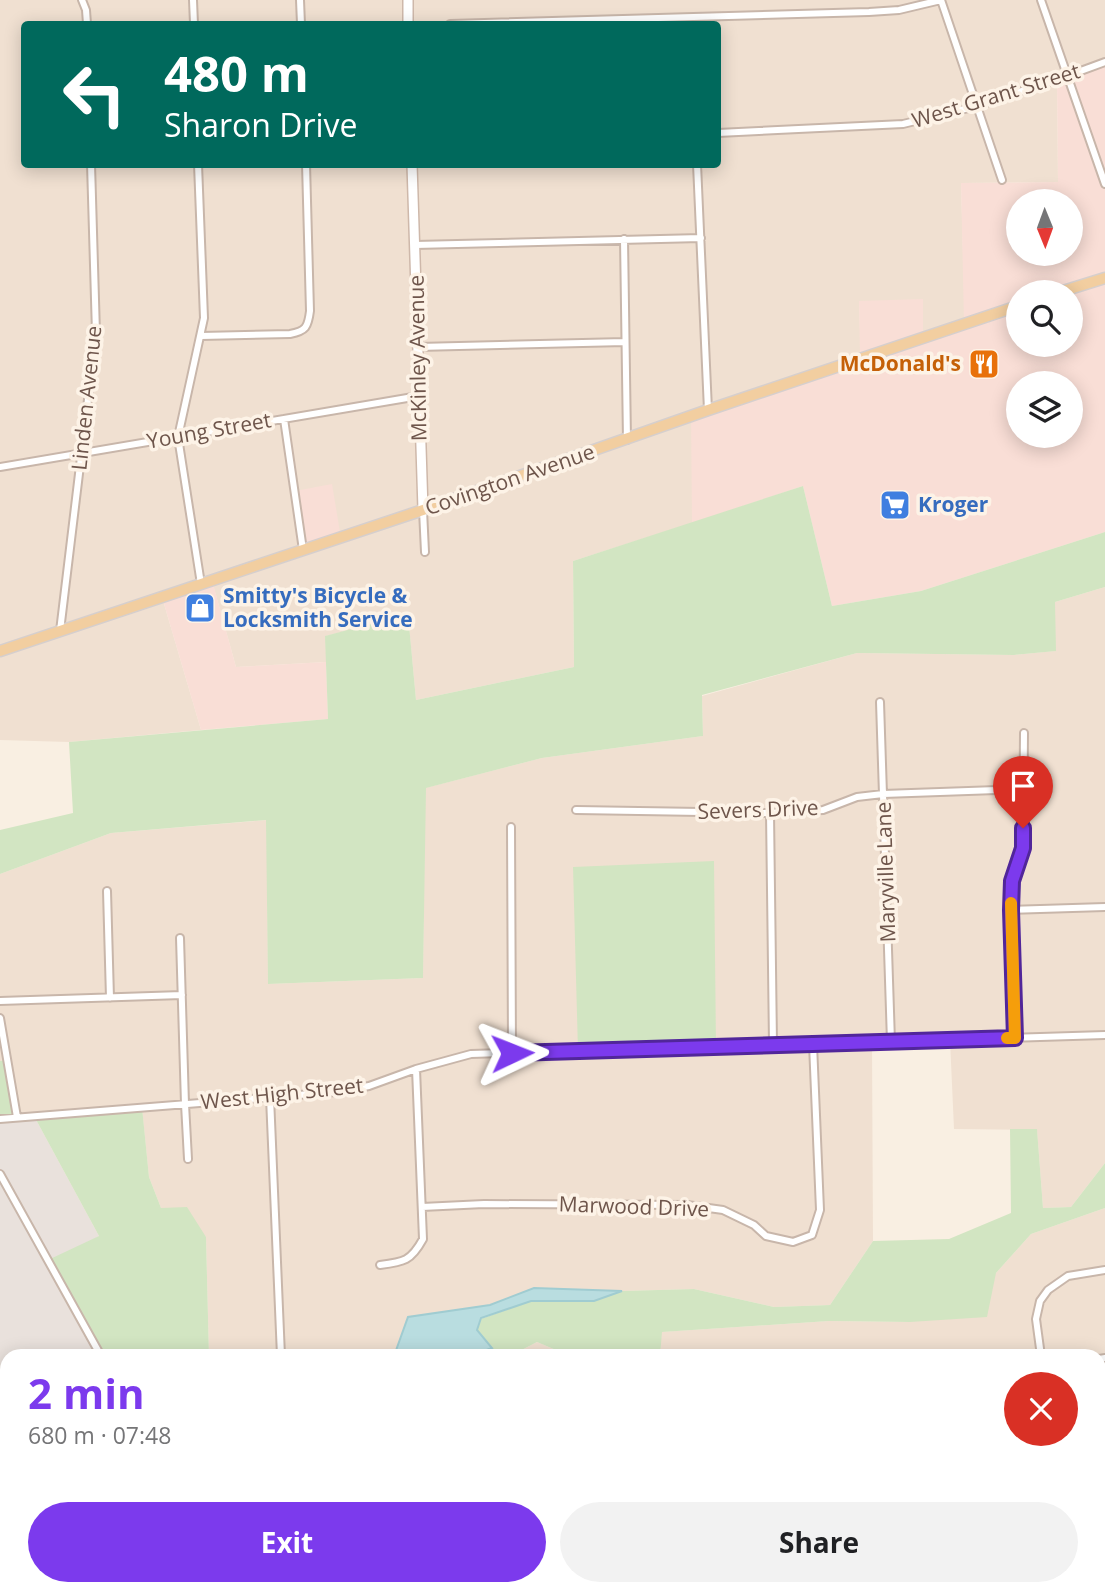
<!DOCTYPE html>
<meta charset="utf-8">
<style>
:root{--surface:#fff;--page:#f2f2f2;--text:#202124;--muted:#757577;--accent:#7c3aed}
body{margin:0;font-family:"Open Sans",sans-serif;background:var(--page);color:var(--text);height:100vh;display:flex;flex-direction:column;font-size:26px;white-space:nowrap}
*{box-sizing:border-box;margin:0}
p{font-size:23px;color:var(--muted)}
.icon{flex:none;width:38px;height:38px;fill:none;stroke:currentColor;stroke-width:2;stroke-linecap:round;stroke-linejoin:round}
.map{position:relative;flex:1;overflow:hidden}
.drawer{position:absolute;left:0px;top:1349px;width:1106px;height:247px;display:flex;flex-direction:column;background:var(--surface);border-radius:21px 21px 0 0;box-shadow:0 4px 18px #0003}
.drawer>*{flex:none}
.guide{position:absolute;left:21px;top:21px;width:700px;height:147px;border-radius:7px;box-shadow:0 4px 18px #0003;background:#00695c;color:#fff;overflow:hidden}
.needle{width:46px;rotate:179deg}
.controls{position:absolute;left:1006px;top:189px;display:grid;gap:14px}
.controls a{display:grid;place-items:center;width:77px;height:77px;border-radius:50%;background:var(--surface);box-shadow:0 4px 18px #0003;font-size:35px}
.pin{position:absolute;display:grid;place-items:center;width:60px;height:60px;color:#fff;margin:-72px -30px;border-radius:50% 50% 50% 0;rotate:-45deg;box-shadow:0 0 7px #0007}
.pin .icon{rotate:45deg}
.me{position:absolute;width:77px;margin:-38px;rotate:88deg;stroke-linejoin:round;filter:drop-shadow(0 0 5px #0008)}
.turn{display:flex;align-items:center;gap:24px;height:147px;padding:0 28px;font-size:32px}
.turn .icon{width:91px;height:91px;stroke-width:2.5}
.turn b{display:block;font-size:49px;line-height:60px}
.round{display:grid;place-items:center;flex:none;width:74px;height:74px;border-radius:37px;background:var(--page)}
.headline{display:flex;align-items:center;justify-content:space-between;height:119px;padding:0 28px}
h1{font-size:42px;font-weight:700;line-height:52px;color:var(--accent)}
.button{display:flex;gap:14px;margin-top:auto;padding:14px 28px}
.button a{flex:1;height:80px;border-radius:42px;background:var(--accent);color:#fff;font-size:28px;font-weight:700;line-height:80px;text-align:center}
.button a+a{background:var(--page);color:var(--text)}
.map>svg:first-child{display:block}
</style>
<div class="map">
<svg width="1105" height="1595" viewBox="0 0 1105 1595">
<rect width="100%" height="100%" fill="#f9efe2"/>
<path fill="#f0e0d1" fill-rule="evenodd" d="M0,0H1105V62L1057,80L1058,182L961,183L965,324L923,337L859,302L861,358L692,416V523L573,561L574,667L416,700L408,615L326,636V662L236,667L212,581L162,597L201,730L69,742L0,740ZM24,24H718V164H24Z
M1105,587V1163L1071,1207L1043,1208L1037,1130L954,1129L950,1040L872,1043L873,1241L830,1305L774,1307L694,1289L622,1291L534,1288L490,1305L408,1317L394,1356H209L206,1237L161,1208L149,1177L142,1108L17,1117L7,1060L0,1061V874L111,833L267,820L268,984L423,978L425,788L542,758L703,736L702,696L857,653L1014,655L1055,651V602Z
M1105,1208V1595H432V1589H1099V1356H660L661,1332L829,1321L910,1322L996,1273L1031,1234Z
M537,1342L570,1356H510Z
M0,1439H7V1589H183V1595H0Z"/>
<path fill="#f9ded6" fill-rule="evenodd" d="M1105,62V532L921,591L832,606L803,486L692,523L691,416L860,358L859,301L923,299V336L964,324L961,183L1058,182L1057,80ZM1018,201H1071V254H1018ZM1018,292H1071V345H1018ZM1018,383H1071V436H1018Z
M332,484L341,538L303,550L295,491Z
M212,580L236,667L326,662L328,719L201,730L162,597Z"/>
<path fill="#e9e1dc" d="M34,1116L99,1236L84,1245L101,1356H7V1439H0V1119Z
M183,1589H300V1595H183Z"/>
<path fill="#d2e5c2" d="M803,486L832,606L921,591L1105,532V587L1055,602L1056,651L1014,655L857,653L702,695L703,736L542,758L426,788L423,978L268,984L266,820L111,833L0,874V830L73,813L69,742L328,719L325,636L408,614L416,700L574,667L573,561Z
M714,861L716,1047L578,1051L573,867Z
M7,1060L17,1117L0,1119V1061Z
M142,1107L149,1177L161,1208L187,1207L206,1237L209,1356H101L48,1260L99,1236L34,1116Z
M1010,1129H1037L1043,1208L1071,1207L1105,1163V1208L1031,1234L996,1273L987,1317L910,1322L829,1321L662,1332L660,1356H570L537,1342L510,1356H470L492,1348L477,1330L481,1319L531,1301H594L622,1291L694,1289L774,1307L830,1305L873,1241L949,1239L1011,1213Z
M300,1589H432V1595H300Z"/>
<path fill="#b9dde0" stroke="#a0ccd1" stroke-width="2" d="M534,1288L622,1291L594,1301H531L481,1318L477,1330L492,1348L470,1356H394L408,1317L490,1305Z"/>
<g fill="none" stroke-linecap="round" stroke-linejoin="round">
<path stroke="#b9dde0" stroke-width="7" d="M336,1589L339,1595"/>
<g stroke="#c8b6aa" stroke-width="10">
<path id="street" d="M82,0L86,10L87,24
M193,0L194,24
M300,0L301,24
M941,0L1002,180
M1041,0L1105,184
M450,24L869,12L899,10L941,0
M718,133L903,124L977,106L1067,76L1105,62
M198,164L204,318L178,437L201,584
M697,164L708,410
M624,239L627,440
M415,245L701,238
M201,336L290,334C306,331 308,327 310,311L306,164
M418,347L625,342
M284,419L303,550
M0,467L419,396
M423,510L425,552
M60,631L96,333L91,164
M880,702L891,1042
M576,810L770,813L823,810L857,797L883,794L1023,789
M770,813L773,1044
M511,827L512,1053
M107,891L110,998
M1011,910L1105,907
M180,938L185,1104L188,1159
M0,1001L182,995
M0,1018L17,1117
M1015,1037L1011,910L1012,881L1023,848L1024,733
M270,1097L281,1356
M0,1119L336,1092L369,1086L416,1069L471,1054L1105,1035
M0,1174L101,1356
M422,1207L484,1204L687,1205L723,1210L754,1225L766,1236L793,1242L812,1235L820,1210L813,1044
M380,1265C404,1262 411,1261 423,1239L416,1069
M1041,1356L1036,1319L1040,1301L1048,1290L1068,1276L1105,1270
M1099,1359L1105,1358
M0,1377H7
M0,1497H7
M183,1589V1595
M554,1589V1595
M737,1589L741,1595"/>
</g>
<g stroke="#ceb8aa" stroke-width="12">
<path id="secondary" d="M408,0V24
M412,164L423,510"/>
</g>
<g stroke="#d6cfcd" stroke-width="13">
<path id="primary" d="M1060,292L1105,278
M0,651L423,510L708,410L1018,306"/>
</g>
<use href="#street" stroke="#fff" stroke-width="6"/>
<use href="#secondary" stroke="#fff" stroke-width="9"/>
<use href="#primary" stroke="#f2cea0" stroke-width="10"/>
</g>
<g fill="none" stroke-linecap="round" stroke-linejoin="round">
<g stroke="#51269a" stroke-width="18">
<path id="route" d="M512,1053L1015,1038L1011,910L1012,881L1023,848V828"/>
</g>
<use href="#route" stroke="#7c3aed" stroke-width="12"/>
<path stroke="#f59e0b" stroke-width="12" d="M1007,1038H1015L1011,903"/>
</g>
<defs>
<g id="restaurant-square" transform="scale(1.575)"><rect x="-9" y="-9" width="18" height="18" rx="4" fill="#e8710a" stroke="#fdf3e7"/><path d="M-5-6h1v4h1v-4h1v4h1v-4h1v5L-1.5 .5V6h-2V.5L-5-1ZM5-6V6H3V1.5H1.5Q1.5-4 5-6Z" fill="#fff"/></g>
<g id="supermarket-square" transform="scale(1.575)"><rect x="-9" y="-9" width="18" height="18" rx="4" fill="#3f7fe0" stroke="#fdf3e7"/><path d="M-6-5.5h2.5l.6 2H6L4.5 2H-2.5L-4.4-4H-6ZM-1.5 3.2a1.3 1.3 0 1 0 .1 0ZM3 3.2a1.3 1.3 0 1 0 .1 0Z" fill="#fff"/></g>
<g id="shop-square" transform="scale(1.575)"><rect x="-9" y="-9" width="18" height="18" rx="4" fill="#3f7fe0" stroke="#fdf3e7"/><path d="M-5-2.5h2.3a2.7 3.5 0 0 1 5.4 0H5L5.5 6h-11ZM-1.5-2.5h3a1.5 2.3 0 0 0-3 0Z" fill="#fff"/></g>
</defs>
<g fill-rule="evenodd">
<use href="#restaurant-square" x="984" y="364"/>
<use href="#supermarket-square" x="895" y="505"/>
<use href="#shop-square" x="200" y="608"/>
</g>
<g text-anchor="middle" stroke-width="7" stroke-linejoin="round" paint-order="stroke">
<g font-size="21" fill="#6e554b" stroke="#fdf3e7">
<text transform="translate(996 96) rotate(-17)" y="7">West Grant Street</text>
<text transform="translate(418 358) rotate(-91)" y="7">McKinley Avenue</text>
<text transform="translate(87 398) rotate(-84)" y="7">Linden Avenue</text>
<text transform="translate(209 431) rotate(-10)" y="7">Young Street</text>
<text transform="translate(510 480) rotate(-19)" y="7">Covington Avenue</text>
<text transform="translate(758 810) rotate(-2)" y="7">Severs Drive</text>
<text transform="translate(886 872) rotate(-92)" y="7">Maryville Lane</text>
<text transform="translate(282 1094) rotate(-6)" y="7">West High Street</text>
<text transform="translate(634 1207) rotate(2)" y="7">Marwood Drive</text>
</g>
<g font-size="21" font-weight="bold" fill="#c56008" stroke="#fdf3e7" text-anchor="end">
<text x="961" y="371">McDonald's</text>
</g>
<g font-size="21" font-weight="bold" fill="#366cbe" stroke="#fdf3e7" text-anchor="start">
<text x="918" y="512">Kroger</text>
<text x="223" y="603">Smitty's Bicycle &amp;<tspan x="223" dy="24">Locksmith Service</tspan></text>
</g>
</g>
</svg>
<div class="controls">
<a><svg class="needle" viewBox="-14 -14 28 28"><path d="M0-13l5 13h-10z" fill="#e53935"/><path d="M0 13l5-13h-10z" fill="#757577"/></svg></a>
<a><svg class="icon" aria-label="search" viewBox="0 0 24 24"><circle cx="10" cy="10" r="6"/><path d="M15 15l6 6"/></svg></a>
<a><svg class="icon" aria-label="layers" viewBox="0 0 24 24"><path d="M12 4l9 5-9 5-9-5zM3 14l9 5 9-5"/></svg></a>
</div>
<div class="pin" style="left:1023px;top:828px;background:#d93025"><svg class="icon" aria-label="arrive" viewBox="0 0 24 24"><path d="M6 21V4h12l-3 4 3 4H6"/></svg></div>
<svg class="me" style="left:512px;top:1053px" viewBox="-20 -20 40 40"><path d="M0-17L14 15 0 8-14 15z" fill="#7c3aed" stroke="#fff" stroke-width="4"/></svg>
<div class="guide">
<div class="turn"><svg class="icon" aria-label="left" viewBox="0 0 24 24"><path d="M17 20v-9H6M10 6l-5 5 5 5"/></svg><div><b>480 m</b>Sharon Drive</div></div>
</div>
<section class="drawer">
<div class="headline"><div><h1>2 min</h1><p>680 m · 07:48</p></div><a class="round" style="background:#d93025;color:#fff"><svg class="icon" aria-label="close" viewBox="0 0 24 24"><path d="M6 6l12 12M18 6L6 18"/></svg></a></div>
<div class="button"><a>Exit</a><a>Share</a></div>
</section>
</div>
